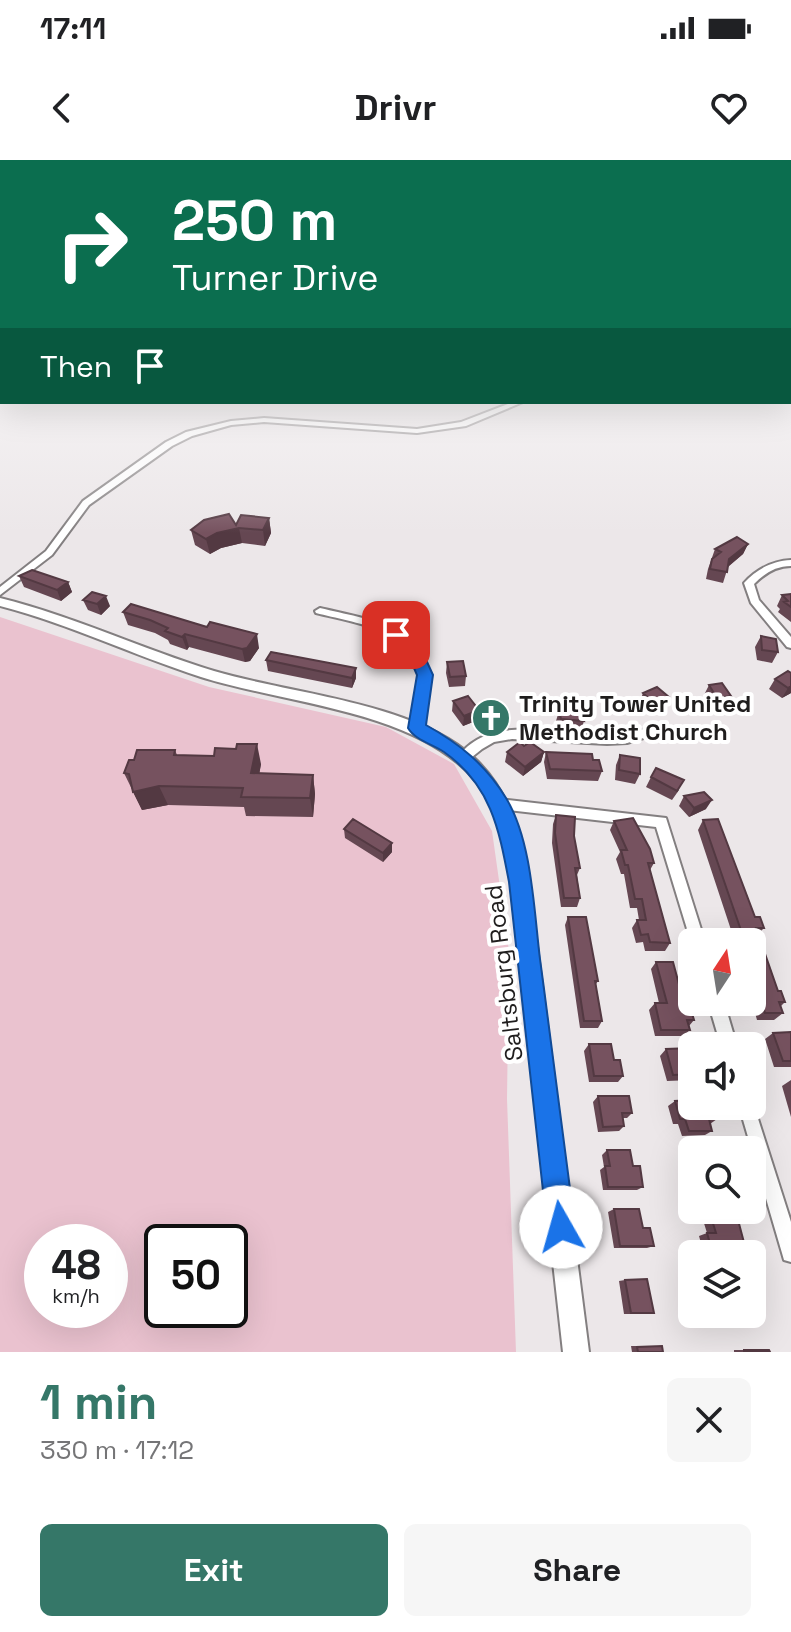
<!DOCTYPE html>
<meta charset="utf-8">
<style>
:root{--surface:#fff;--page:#f6f6f6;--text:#202124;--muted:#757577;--accent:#357768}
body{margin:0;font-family:"Space Grotesk",sans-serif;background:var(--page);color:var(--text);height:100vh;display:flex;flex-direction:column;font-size:30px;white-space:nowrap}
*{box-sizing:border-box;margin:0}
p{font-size:26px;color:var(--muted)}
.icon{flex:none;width:44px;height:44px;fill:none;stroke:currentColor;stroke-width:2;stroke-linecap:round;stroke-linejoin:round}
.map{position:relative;height:1192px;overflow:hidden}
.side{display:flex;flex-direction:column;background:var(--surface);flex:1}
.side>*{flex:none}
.hud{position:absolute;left:0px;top:0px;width:792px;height:244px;box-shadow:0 8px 32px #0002;background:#0b6e4f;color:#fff;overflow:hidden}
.needle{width:52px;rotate:12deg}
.buttons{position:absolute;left:678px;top:768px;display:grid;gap:16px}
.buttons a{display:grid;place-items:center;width:88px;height:88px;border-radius:12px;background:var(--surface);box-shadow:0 8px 32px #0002;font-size:40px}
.speed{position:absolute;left:24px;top:1064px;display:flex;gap:16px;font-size:40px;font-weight:700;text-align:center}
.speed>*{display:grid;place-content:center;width:104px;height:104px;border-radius:50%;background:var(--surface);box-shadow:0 8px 32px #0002;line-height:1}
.speed small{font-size:20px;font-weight:400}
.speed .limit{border:4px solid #111;border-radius:12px;background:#fff;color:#111}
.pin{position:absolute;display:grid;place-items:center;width:68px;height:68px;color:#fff;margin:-34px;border-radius:16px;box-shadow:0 4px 12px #0006}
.me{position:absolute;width:88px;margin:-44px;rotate:353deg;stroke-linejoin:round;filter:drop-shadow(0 0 6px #0008)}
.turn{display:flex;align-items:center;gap:28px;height:168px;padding:0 40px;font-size:36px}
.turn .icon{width:104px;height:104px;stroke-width:2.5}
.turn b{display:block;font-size:56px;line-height:68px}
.then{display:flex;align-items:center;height:76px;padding:0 40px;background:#0003;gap:16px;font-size:30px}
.round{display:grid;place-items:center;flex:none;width:84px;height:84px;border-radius:12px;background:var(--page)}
.head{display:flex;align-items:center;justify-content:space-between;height:136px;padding:0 40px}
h1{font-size:48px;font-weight:700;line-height:60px;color:var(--accent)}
.primary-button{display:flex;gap:16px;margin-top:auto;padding:16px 40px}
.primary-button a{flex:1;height:92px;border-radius:12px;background:var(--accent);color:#fff;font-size:32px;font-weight:700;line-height:92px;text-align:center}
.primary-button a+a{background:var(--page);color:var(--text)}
.status{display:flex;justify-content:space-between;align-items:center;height:56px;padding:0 40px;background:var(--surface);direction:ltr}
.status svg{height:22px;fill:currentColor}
header{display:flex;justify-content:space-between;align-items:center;height:104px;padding:0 40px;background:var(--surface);font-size:36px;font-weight:700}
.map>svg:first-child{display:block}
</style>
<div class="status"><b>17:11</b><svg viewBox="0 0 49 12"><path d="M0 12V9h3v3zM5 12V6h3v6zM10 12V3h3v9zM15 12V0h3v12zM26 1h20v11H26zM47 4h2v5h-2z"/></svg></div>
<header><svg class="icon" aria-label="back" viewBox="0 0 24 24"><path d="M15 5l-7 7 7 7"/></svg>Drivr<svg class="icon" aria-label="heart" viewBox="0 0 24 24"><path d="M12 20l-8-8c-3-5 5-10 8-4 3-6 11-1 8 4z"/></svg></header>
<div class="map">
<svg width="791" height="1192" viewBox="0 0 791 1192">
<rect width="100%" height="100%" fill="#ece7e9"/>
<path fill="#eac2cf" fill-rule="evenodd" d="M0,457L209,527L386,567L454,604L492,671L509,791L507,939L516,1192H0ZM42,1082H110V1150H42ZM162,1082H230V1150H162Z"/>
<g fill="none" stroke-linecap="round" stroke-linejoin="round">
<g stroke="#837f80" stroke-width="4">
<path id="minor" d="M513,242H523L466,266L417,273L264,262L231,265L192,276L172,286L89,345L52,395L0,435V427L46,391L83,341L166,282L186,272L231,261L264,258L417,269L461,262Z
M791,400V406C776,406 765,413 754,424L759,440L791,477V488L787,487L751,443L744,423C757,409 772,401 791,400Z
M320,448C374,461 439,467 427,540C426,551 425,562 421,571H413L411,568C414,552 419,535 419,519C416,469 354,463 316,453L315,451Z
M646,569L650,570L652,573L650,576L627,583L607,584L512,579L494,582L482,589L467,601H459L457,598C488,555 546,573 591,575C610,576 627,574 646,569Z
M500,639L666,658L705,782H692V785L691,782L656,667L500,649L496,648L494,644L496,640Z
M708,842H724L737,886H721Z
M752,940L791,1062V1102L784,1100L782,1093L739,946H752Z"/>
</g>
<g stroke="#837f80" stroke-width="4">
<path id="secondary" d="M0,438C73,456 142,489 214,511C291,534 413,542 473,597C508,629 520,671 528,716L589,1192H563L510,716C503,673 493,632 458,603C394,549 280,542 201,517C133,495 69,464 0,446Z"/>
</g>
<use href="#minor" fill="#fff" fill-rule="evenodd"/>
<use href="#secondary" fill="#fff" fill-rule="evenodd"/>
</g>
<path fill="#654752" d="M269,358L271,373L265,386L242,383L221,388L210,394L195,385L191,370L236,365Z
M748,384L743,394L728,407L723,423L706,419L708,409L715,389Z
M19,416L68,422L72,432L61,441L24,427Z
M791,434V462L778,452L780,449L777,446L782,435Z
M83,440L110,446L101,455L88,450Z
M123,452L259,488L250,501L245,502L189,487L187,490L170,484L168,480L155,473L128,465Z
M761,476L778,492L772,503L757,500L755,487Z
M266,500L356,508V518L352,528L268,511Z
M447,502L466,516L465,526L449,527L446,513Z
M791,513V533L782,538L769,529L775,519Z
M709,525L731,536L725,546L712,548L704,535Z
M643,533L665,547L650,554L639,544Z
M453,541L478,560L463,566L452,551Z
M559,551L584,561L581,571L558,569L556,561Z
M524,586L544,592L541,602L523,616L505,602L507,592Z
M175,590L177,595L261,604L259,614L313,615L315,634L313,657L246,656L244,647L168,645L142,650L124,613L134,600Z
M546,592L593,600L602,611L598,621L547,619L544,602Z
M620,595L640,614L635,624L615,620L616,605Z
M651,617L679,630L672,640L646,627Z
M684,636L706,649L689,657L679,646Z
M556,655L574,676L580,708L577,715L580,738L577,747H561L552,683L553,664Z
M703,660L755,757L764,768L758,774L778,831L785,842L781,846L783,853L774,860H757L752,842L753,836L752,782H735L698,670Z
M614,661L654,703L650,710L670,783L665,791H645L643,782L636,783L632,768L637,760H639L637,748H630L624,714H621L616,699L620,692L610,670Z
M344,669L392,692L383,702L345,678Z
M568,757L598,821L596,824L602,861L598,868H580L565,765Z
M656,802L684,843L694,860L689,866L690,870L683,876H655L649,850L655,843H659L651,809Z
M791,872V907H774L765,879L773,873Z
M589,884L614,900L623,916L618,922H589L584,891Z
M692,888V920L667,921L660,896L666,889Z
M791,920V957L782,926Z
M598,936L632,953L627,958H623L624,966L619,971L598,972L593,942Z
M675,941L717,959L710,964L712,971L705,975L682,976L678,964H673L668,946Z
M607,990L633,1006L643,1027L637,1030H603L600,1010L604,1007L602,995Z
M692,997V1012L689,999Z
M614,1049L643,1068L654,1086L647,1088H614L608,1052Z
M711,1057L747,1094H704L699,1076L707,1073L703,1060Z
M625,1120L647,1154H624L619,1121Z
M715,1154H752L762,1161L717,1163Z
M631,1186H654L663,1192H632Z
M734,1190H759L770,1192H734Z"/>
<path fill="#533942" d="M269,358L271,373L265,386L263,370Z
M239,368L242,383L221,388L210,394L206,379L217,373Z
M748,384L743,394L725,409L729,399Z
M68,422L72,432L61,441L57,430Z
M106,436L110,446L101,455L97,444Z
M185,474L189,487L187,490L182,477Z
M257,474L259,488L250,501L245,502L242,489Z
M356,508V518L352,528V518Z
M791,526V533L782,538L788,528Z
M669,537L665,547L650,554L655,544Z
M479,550L478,560L463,566L464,556Z
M257,584L261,604L256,633L251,613Z
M544,592L541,602L523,616L525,607Z
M313,615L315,634L313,657L310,638Z
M159,626L168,645L142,650L133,632Z
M712,640L706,649L689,657L694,648Z
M392,683V692L383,702V693Z"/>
<path fill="#76525f" stroke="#533942" stroke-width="2" d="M229,354L236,365L241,355L269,358L263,370L239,368L217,373L206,379L191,370L204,360Z
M737,377L748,384L729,399L727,412L710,409L712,399L721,392L715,389Z
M32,410L68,422L57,430L19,416Z
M92,432L106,436L97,444L83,440Z
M791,434V447L784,442L788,441L782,435Z
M131,444L207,467L210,462L257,474L247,488L242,489L185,474L182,477L165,471L168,468L150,460L123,452Z
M761,476L776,479L778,492L762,490Z
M271,492L356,508L352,518L266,500Z
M463,501L466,516L450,517L447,502Z
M788,511L791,513V526L788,528L775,519Z
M722,523L731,536L717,538L709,525Z
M657,527L669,537L655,544L643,533Z
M468,536L479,550L464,556L453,541Z
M579,548L584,561L561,559L559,551Z
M520,582L524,586L530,582L544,592L525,607L507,592Z
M237,584H257L251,613L313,615L310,638L241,637L243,628L159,626L133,632L129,614L124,613L129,600H134L137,590H175L174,595L214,596L215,588L236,589Z
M546,592L592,594L593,600H599L602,611L550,609Z
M620,595L640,598V614L619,610Z
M656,608L684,620L677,631L651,617Z
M704,632L712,640L694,648L684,636Z
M556,655L575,657L574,676L580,708H575L580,738H564L555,673Z
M633,658L650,689L654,703H648L670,783L650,782L648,774L641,775L637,760H646L642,739H635L628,705H625L621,690H627L614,661Z
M353,659L392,683L383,693L344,669Z
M718,659L755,757H760L764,768H756L778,831H781L785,842H779L783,853H765L758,831H762L752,803V782H745L703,660Z
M568,757H586L598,821H595L602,861H584Z
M656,802H673L684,843H689L694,860H687L690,870H661L655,843H667Z
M791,872V901H783L773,873Z
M589,884H611L614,900H620L623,916H594Z
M692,888V914L673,915L666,889Z
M598,936H629L632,953H622L624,966L603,967Z
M692,940V946H713L717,959H709L712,971H689L685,959H680L675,941Z
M607,990H630L633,1006H640L643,1027H608L605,1006H610Z
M614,1049H639L643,1068H650L654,1086H620Z
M737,1056L747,1094H713L707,1073H716L711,1057Z
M647,1119L654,1153H631L625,1120Z
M752,1125L762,1161L726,1162L724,1154H752Z
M662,1186L663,1192H638L637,1187Z
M744,1190H769L770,1192H744Z"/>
<linearGradient id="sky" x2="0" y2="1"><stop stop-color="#98a9ce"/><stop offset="0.55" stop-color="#f6f4f5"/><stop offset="1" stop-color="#f6f4f5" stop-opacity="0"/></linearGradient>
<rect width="791" height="373" fill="url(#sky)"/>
<path fill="#1a73e8" stroke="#114b97" stroke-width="2" d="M396,470L417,480L433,515L426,565C460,584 486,605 506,638C532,680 534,751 540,799C552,888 563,977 575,1067L571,1076L561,1081L551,1076L547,1067L509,722C499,669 491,625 444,592C432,584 415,580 408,568L417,515L405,487L388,475Z"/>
<defs>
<g id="church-disc" transform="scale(2)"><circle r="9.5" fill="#357768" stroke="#fff"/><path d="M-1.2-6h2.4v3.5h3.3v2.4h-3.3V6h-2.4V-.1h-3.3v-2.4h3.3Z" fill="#fff"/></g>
</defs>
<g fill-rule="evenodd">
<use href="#church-disc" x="491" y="558"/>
</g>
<g text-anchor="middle" stroke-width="8" stroke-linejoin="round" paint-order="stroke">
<g font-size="24" font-weight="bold" fill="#1f1d1d" stroke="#fff" text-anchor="start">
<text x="519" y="552">Trinity Tower United<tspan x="519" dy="28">Methodist Church</tspan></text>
</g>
<g font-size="24" fill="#1f1d1d" stroke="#fff">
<text transform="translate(504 813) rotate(-97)" y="8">Saltsburg Road</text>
</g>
</g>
</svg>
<div class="buttons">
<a><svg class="needle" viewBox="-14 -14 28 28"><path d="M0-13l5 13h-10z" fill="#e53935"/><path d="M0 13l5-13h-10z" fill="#757577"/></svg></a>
<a><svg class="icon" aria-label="sound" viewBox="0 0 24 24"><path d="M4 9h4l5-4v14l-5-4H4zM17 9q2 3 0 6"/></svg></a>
<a><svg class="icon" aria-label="search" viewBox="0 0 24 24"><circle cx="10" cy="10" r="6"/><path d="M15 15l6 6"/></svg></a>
<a><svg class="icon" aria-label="layers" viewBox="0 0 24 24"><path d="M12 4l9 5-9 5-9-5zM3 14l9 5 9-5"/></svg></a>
</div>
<div class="speed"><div>48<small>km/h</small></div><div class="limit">50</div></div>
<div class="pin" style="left:396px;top:475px;background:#d93025"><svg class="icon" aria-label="arrive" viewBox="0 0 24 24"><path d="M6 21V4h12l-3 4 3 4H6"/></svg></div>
<svg class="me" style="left:561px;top:1067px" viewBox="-20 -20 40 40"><circle r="19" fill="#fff"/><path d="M0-13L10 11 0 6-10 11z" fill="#1a73e8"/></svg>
<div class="hud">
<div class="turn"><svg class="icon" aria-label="right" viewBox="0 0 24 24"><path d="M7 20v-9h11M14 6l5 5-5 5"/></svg><div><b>250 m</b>Turner Drive</div></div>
<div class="then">Then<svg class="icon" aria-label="arrive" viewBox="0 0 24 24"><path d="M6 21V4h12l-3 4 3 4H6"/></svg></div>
</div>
</div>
<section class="side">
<div class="head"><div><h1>1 min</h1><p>330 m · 17:12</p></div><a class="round"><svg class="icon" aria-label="close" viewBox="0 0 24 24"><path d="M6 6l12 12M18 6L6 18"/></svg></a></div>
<div class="primary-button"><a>Exit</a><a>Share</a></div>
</section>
